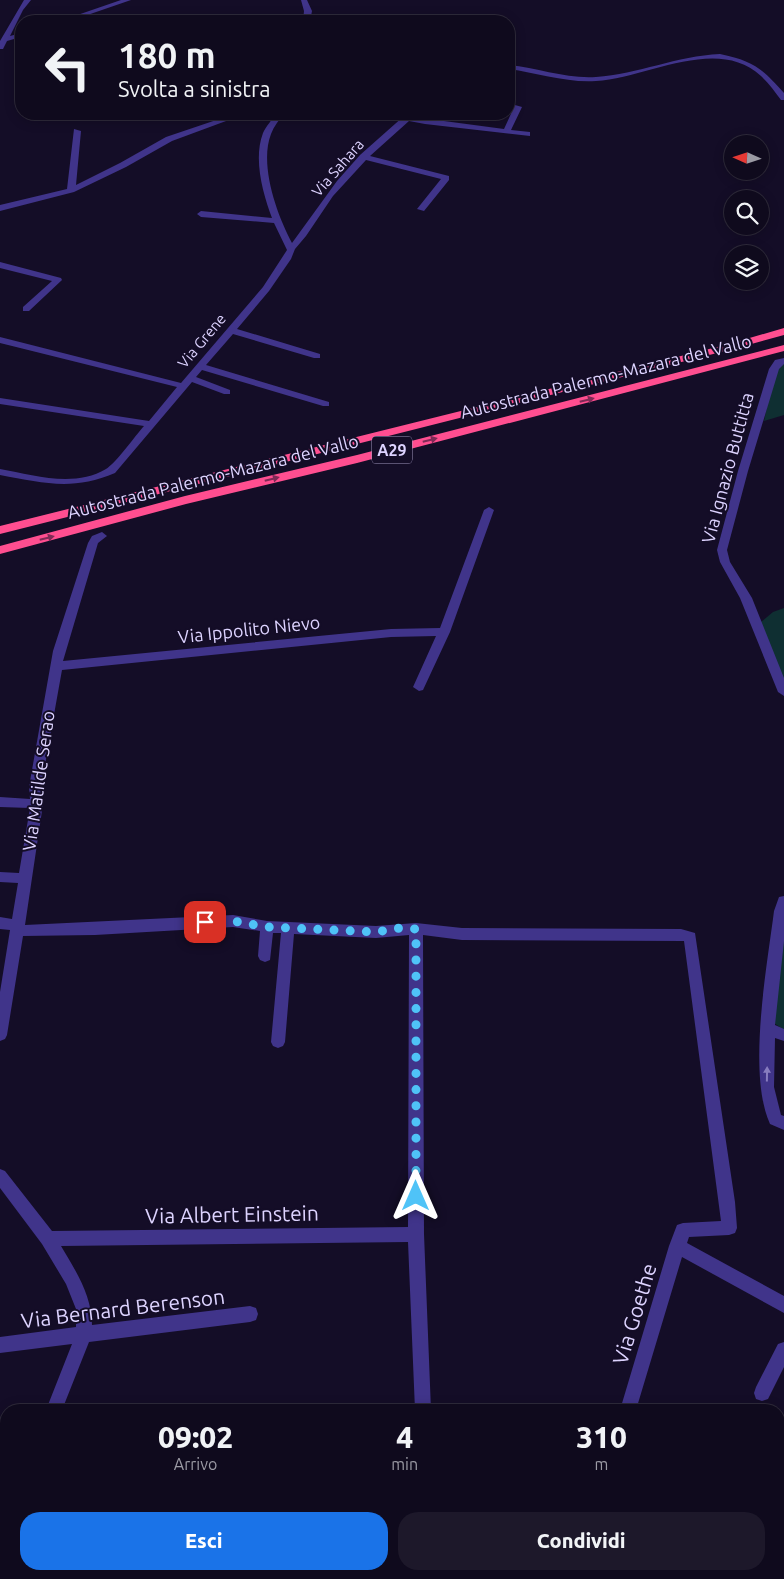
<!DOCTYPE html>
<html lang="it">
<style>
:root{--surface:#0f0a1d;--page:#1d182a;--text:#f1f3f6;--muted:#9b9aa4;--line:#2f2b3b;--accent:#1a73e8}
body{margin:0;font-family:Ubuntu,sans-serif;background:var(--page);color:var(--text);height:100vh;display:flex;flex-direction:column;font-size:19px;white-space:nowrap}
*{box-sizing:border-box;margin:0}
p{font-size:16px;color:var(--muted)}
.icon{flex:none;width:28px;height:28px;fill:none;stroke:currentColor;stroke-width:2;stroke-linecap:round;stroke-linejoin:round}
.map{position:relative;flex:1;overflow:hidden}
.drawer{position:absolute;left:0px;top:1404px;width:785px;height:176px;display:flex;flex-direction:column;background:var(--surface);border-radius:20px 20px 0 0;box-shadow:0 2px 12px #0003,0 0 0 1px var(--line)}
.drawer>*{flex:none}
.guide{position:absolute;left:15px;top:15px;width:500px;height:105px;border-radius:20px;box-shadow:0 2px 12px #0003,0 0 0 1px var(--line);background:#0f0a1d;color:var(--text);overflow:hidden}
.needle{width:32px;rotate:273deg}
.tools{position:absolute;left:724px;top:135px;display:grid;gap:10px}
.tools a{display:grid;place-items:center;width:45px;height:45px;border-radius:50%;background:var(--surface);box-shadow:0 2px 12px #0003,0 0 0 1px var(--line);font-size:25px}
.pin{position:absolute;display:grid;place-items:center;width:42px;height:42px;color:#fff;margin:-21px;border-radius:10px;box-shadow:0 2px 8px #0006}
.me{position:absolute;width:55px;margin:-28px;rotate:0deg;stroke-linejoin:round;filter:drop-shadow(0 0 4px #0008)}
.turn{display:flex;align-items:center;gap:18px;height:105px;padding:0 20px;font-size:22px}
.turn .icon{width:65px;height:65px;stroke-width:2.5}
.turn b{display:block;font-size:35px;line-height:42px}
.eta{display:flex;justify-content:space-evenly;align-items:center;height:85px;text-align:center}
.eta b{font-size:30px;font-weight:800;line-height:35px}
.action{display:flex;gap:10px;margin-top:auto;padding:10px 20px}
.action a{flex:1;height:58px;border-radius:20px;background:var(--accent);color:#fff;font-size:20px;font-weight:800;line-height:58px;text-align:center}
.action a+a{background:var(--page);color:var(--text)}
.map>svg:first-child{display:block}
</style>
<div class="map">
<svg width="784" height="1579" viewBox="0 0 784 1579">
<rect width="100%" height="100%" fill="#140d27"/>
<path fill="#0f2f32" d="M784,363V415L764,421L774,374Z
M784,608V682L761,622L773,612Z
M784,922V1030L774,1023Z"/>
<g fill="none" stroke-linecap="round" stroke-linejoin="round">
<path fill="#40348a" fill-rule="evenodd" d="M24,0H31L23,10L10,36L21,33V37L7,41L3,49H0V41Z
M121,0H131L70,21H60Z
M301,0H307L312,11L310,21H303L304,11Z
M720,54C753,61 762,68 784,93V100H781C775,92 769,83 761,76C717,35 647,78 596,81C567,83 537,73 509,69V65C538,68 567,79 596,77C638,74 677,56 720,54Z
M515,105L522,107L511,130L530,132V136L425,124L409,121L370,156L449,176V180L424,211L417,209L441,179L366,160L333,196L306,236L295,249L291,259L269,291L237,329L320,354V358H314L233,334L206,365L329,402V406H323L202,370L196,377L230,390V394H224L192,382L115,473C73,491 43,483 0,475V469C33,475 74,488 106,469C116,463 135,436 144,426L0,404V398L149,421L177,387L0,343V337L181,383L263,287L287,250L274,223L201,217L197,214L201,211L272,218C263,194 253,159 263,133C266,126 272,120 276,114H284C279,120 274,126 271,134C259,165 277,215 292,243L337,181L360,155L404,116L409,114H417L414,117L504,129Z
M234,114H245L172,141L126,167L74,192L0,211V205L67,189L74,129L81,131L76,185L120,163L166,137Z
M0,262L61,278L62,280L29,311H23V307L52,281L0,268Z
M784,358V364L779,369L748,471L727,550L730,562L752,598L784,678V696L778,692L740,598L720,562L717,550L738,471L769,369L775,360Z
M489,507L494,510L450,632L423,690L419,691L413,687L436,636L391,637L62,670L41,787L43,804L25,925L233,915L267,921L376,926L416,923L462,928L681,929L695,933L735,1202L737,1228L735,1233L729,1235L689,1237L687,1243L784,1296V1313L682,1257L636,1410H620L669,1246L677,1225L683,1223L721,1221L684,941L462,940L423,935L424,1234L431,1410H415L408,1242L61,1246C76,1271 92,1296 92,1325L250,1306L256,1308L258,1314L256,1320L250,1322L89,1342L62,1410H46L72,1344L0,1353V1337L76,1327V1309L66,1284L42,1244L0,1188V1169L5,1171L52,1231L408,1227L409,935L376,938L294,934L285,1042L283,1046L278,1048L273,1046L271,1042L281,933H273L270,960L265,962L260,960L258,956L260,931L233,927L95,935L23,936L7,1035L5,1039L0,1041V992L10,930L0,929V917L12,919L18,883L0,882V872L19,873L30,808L0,807V797L30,799L29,787L53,651L88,543L92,536L102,532L107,536L98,543L63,661L391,629L440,628L484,510Z
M784,896V941L775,1025L784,1029V1041L775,1038L774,1087L781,1115L784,1116V1130L770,1124C747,1073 767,967 774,911L779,897Z
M784,1342V1367L768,1399L762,1401L756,1399L754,1393L756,1387L778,1344Z
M0,1509L6,1510V1551L0,1554Z
M214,1574H237L239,1579H216Z
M385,1574H403L402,1579H384Z
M587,1574H605L603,1579H585Z
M662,1574H680L678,1579H660Z"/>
<path fill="#d25aff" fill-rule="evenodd" d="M784,1422V1450H779V1424Z
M6,1555V1573L0,1574V1556Z"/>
<path fill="#ff4e90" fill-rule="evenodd" d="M784,328V335L737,348L0,534V526L729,344Z
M784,345V351L357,463L186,504L0,554V546L185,496L357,455Z"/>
</g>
<defs><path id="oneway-solid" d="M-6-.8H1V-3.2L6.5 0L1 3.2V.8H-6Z" transform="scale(1.25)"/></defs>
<g fill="#7e2a56">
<use href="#oneway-solid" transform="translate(587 400) rotate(-14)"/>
<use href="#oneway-solid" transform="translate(430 440) rotate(-14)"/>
<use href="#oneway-solid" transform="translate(272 479) rotate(-14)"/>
<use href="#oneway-solid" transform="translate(47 538) rotate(-14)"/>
</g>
<use fill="#877cbf" href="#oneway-solid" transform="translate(767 1074) rotate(-89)"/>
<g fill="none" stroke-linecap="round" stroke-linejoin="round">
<path stroke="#4fc3f7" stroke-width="9" stroke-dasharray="0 16.2" d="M205,922L233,921L267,927L376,932L400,928L416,929V1196"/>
</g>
<g text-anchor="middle" stroke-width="4" stroke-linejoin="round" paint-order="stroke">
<g font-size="15" fill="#ddd3ff" stroke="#140d27">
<text transform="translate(338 168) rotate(-49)" y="5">Via Sahara</text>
<text transform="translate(202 341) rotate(-50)" y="5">Via Grene</text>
</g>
<rect fill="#140d27" stroke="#a198be" stroke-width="1" x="372" y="436.5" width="40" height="27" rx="4"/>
<g font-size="16" font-weight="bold" fill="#ddd3ff">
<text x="392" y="456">A29</text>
</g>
<g font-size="18" fill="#ddd3ff" stroke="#140d27">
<text transform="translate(606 377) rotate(-14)" y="6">Autostrada Palermo-Mazara del Vallo</text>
<text transform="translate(728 468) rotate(-75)" y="6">Via Ignazio Buttitta</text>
<text transform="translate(213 477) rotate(-14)" y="6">Autostrada Palermo-Mazara del Vallo</text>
<text transform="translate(249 630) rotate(-6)" y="6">Via Ippolito Nievo</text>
<text transform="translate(39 781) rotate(-82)" y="6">Via Matilde Serao</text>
</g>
<g font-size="21" fill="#ddd3ff" stroke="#140d27">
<text transform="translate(232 1215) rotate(-1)" y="7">Via Albert Einstein</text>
<text transform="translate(123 1309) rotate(-7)" y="7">Via Bernard Berenson</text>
<text transform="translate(635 1314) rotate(-73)" y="7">Via Goethe</text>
</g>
</g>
</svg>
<div class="tools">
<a><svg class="needle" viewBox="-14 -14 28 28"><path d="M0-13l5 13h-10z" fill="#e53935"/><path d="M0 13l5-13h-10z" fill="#9b9aa4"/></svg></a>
<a><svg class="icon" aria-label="search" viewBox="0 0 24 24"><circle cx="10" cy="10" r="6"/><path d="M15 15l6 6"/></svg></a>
<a><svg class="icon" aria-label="layers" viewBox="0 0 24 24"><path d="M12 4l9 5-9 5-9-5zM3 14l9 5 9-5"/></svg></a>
</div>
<div class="pin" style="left:205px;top:922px;background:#d93025"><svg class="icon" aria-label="arrive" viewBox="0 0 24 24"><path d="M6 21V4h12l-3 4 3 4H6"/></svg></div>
<svg class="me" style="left:416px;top:1196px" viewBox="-20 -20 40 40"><path d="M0-17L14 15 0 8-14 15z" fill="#4fc3f7" stroke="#fff" stroke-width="4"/></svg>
<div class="guide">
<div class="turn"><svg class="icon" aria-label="left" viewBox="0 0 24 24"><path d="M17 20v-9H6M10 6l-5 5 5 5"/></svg><div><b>180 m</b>Svolta a sinistra</div></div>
</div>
<section class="drawer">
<div class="eta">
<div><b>09:02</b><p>Arrivo</p></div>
<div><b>4</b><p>min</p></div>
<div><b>310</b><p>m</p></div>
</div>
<div class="action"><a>Esci</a><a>Condividi</a></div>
</section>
</div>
